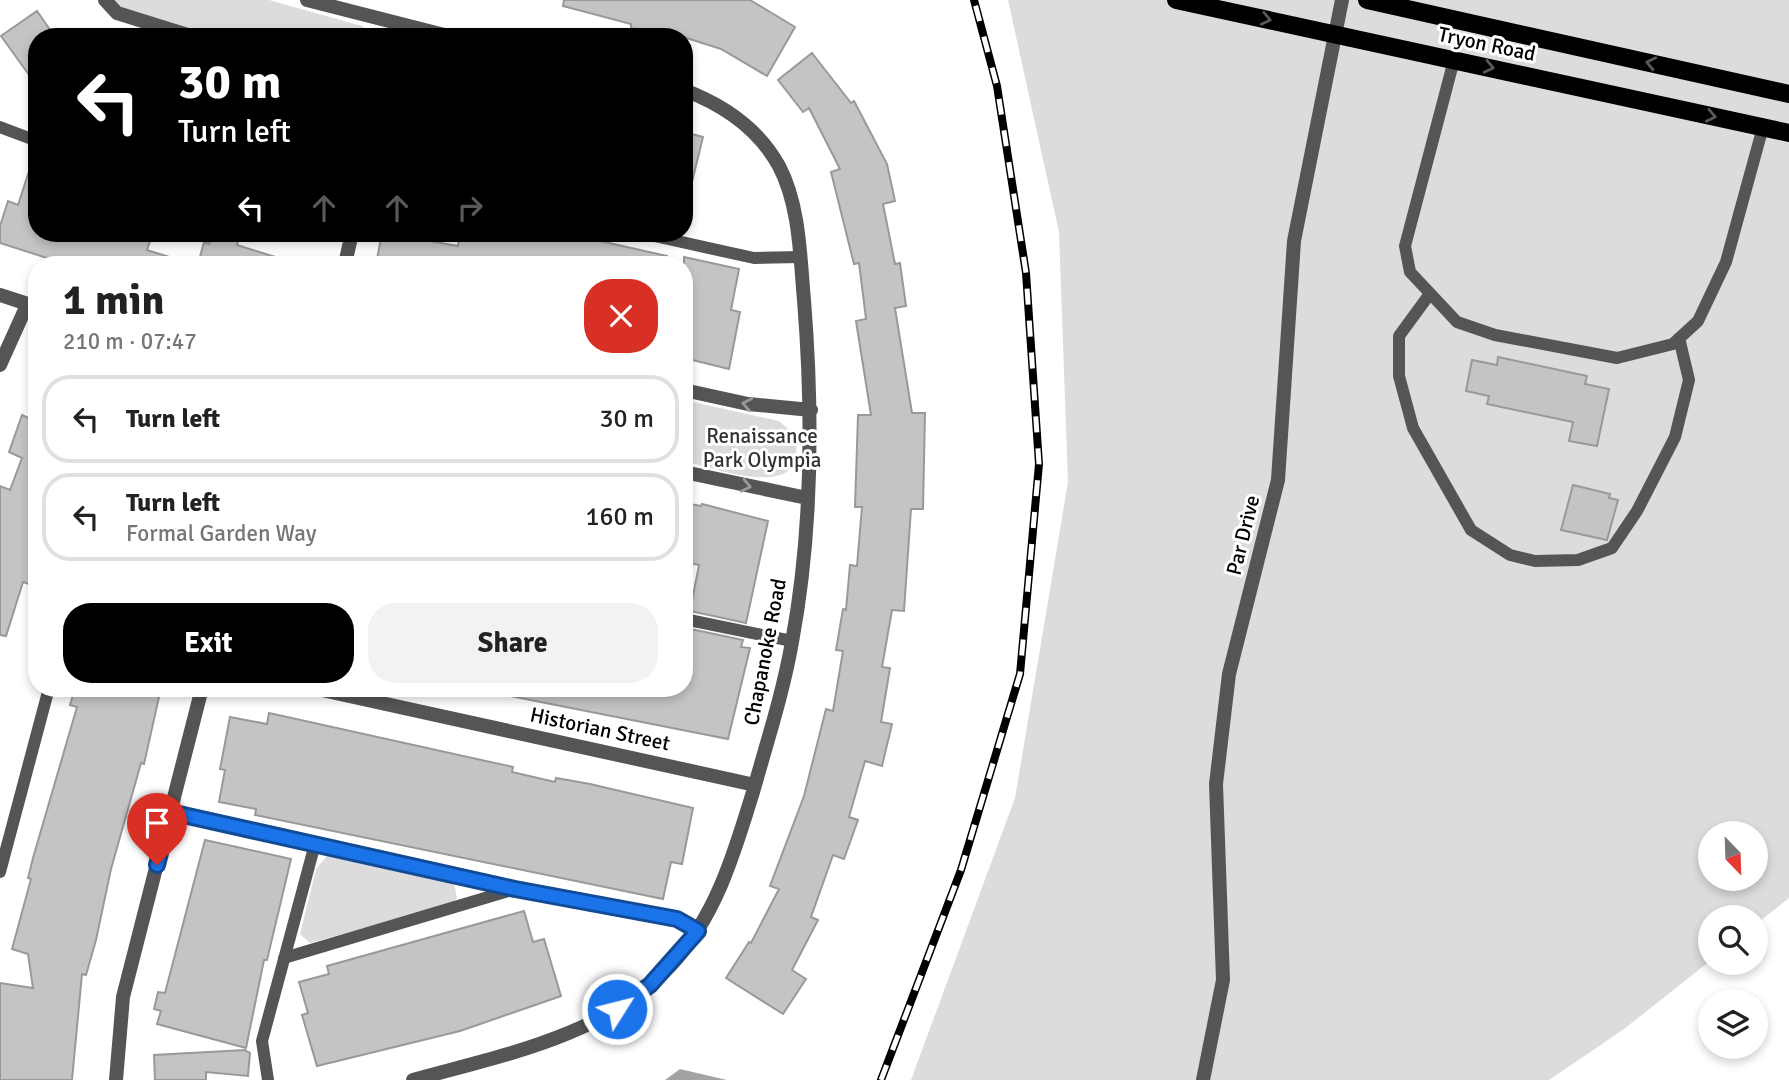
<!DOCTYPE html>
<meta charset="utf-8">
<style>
:root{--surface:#fff;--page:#f2f2f2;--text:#222;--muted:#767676;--line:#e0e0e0;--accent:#000}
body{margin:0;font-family:Signika,sans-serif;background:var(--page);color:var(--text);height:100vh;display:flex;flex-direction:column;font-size:26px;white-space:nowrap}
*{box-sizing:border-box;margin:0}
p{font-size:23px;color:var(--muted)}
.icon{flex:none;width:38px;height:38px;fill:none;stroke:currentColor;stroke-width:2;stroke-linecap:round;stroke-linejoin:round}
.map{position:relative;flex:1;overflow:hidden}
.drawer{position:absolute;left:28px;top:256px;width:665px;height:441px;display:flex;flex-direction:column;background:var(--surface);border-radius:28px;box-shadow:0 4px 10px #0003}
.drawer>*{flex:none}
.hud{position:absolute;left:28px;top:28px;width:665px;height:214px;border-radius:28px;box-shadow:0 4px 10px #0003;background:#000;color:#fff;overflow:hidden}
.needle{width:46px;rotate:157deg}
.controls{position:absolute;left:1698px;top:821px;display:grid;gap:14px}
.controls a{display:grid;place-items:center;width:70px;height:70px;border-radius:50%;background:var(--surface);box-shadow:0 4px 10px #0003;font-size:35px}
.pin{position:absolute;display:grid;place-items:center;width:60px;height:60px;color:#fff;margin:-72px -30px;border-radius:50% 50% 50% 0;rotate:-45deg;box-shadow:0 0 7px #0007}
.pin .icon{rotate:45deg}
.me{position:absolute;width:77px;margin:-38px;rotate:54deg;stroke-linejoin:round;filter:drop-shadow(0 0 5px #0008)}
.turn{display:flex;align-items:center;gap:24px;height:147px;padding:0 35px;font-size:32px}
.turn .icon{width:91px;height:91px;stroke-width:2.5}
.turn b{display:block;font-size:49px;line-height:60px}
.lanes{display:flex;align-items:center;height:66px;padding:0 35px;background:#0003;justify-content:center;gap:35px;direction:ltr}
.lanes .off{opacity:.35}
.round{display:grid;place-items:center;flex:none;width:74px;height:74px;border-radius:28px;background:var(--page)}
.summary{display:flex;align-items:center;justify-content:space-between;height:119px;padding:0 35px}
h1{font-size:42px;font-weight:700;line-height:52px}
.action{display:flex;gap:14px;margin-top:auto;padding:14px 35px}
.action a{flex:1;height:80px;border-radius:28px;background:var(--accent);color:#fff;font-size:28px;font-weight:700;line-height:80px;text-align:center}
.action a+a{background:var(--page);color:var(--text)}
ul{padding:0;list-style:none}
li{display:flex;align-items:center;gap:21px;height:88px;margin:0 14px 10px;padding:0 21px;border:4px solid var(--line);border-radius:28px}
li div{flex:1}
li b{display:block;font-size:26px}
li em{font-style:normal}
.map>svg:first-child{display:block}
</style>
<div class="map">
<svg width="1789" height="1080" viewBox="0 0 1789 1080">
<rect width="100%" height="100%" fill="#fff"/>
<path fill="#dcdcdc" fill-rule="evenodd" d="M115,0H269L362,26L373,37H216L122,8Z
M1008,0H1789V898L1755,925V917H1710V961L1624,1029L1549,1080H911L1015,798L1068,482L1059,232ZM1710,833H1755V878H1710Z
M684,400L779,421L796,436C796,447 798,460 791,468C772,490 709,467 684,461Z
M333,855L446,879L454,883L457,898L453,903L310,943L300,934L316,869L327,856Z"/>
<path fill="#a3a3a3" d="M680,1069L727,1080H665Z"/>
<path fill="#c4c4c4" stroke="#999" stroke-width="2" d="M564,0H750L795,27L767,76L721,49L674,34L673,36L631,28V24L563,6Z
M37,11L55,37H37V86L1,36Z
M812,53L851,103L854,101L887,164L895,201L883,204L895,264L900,263L906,306L895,308L912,413H925L923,509H911L904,611L892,610L882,667L890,668L881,722L892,724L882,766L865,761L849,817L858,820L844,859L833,855L811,917L818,920L792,970L806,979L783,1014L726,978L749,942L751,943L779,889L770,886L804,796L826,709L833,711L843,651L836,650L843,609L846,610L850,565L857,566L862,507H855L858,415H871L856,321L866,319L859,263L854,264L831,172L840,169L809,108L803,112L778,80Z
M684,132L703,137L691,186L684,185Z
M33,159L37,160V233H153L147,250L179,260V264H45L47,258L0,243V226L8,201L18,205Z
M213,233H241L237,245L285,260L284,264H198L204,242L209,244Z
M382,233H413L412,238L458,246L460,233H565L667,256L666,264H376Z
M684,257L739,269L731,310L740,312L729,369L684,358Z
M1498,357L1587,376L1585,384L1609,389L1597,446L1569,441L1573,422L1487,404L1489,396L1466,391L1472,360L1497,365Z
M22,415L37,422V569L32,585L23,582L6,636L0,635V486L10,490L22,458L9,452Z
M1573,485L1610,494L1609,498L1618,500L1607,540L1561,530Z
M684,503L701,506L702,504L768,521L746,623L690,611L699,565L684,562Z
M686,628L743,640L741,647L750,648L728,739L510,696L511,688H684Z
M75,688H161L144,764L141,763L111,869L96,940L86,975L82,974L72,1080H0V983L33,988L28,954L12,949L31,879L28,878L33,858L77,707L70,705Z
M269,713L513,767L512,772L555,782L556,778L590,784L693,808L682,864L671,862L663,899L255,815L256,809L219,802L225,770L220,769L230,717L267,724Z
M205,840L291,859L267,960H264L246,1048L157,1024L161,1011L154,1009L158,992L165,993Z
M524,911L533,942L544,939L561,996L460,1031L317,1066L302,1015L308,1013L299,982L329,974L327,966Z
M245,1050L250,1053L248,1076L206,1072V1080H155L154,1055Z"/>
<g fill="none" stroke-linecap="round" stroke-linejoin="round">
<path stroke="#555" stroke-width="12" d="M1454,60L1405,246L1410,272L1457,322L1495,335L1617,358L1673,344L1698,321L1726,262L1763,127
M0,127L37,141
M641,233L754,258L800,257
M1429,295L1399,336V376L1413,428L1471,530L1510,555L1535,561L1578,560L1612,548L1637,511L1675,437L1689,380L1679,338
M684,619L792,641
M170,812L515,889L677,920L698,931
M0,872L49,688
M284,958L515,889
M268,1080L262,1041L315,844"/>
<path stroke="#555" stroke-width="14" d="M105,0L117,13L194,37
M307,0L452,37
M345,264L352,233
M0,295L37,307
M0,365L27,305
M684,390L748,404L811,410
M684,472L807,498
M313,688L755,785
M116,1080L123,997L202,688
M413,1080C503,1055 606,1036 671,965C716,916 734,854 753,792C767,742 783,693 792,642C813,529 813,413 804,300C800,257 800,206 779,166C758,128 724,105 684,90
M1203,1080L1223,980L1216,784L1229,674L1278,480L1294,241L1342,0"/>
<path stroke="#000" stroke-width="18" d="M1176,0L1789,133
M1367,0L1789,94"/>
<g stroke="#000" stroke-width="8">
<path id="rail" d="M881,1080L961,870L1020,674L1039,464L1026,273L997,86L974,0"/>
</g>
<use href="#rail" stroke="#fff" stroke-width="5" stroke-dasharray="16" stroke-linecap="butt"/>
</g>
<defs><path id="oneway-chevron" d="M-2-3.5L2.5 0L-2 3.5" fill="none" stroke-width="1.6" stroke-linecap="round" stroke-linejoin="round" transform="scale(1.75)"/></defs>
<g stroke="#595959">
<use href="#oneway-chevron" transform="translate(1266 19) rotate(12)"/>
<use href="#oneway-chevron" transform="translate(1651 63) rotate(-167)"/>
<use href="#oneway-chevron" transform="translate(1489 67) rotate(12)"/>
<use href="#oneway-chevron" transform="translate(1711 116) rotate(12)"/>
</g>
<g stroke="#999">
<use href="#oneway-chevron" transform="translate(747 404) rotate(-169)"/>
<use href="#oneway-chevron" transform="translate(746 486) rotate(13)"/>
</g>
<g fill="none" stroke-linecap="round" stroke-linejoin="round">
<g stroke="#114b97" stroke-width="18">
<path id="route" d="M157,865L170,812L515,889L677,919L698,931L650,985L617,1009"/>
</g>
<use href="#route" stroke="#1a73e8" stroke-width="12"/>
</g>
<g text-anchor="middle" stroke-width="6" stroke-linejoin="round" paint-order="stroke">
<g font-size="21" fill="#000" stroke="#fff">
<text transform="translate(1487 44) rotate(12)" y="7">Tryon Road</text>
<text transform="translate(1243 535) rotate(-76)" y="7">Par Drive</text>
<text transform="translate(765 652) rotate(-79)" y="7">Chapanoke Road</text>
<text transform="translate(600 729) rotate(12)" y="7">Historian Street</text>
</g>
<g font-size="21" fill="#333" stroke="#fff">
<text x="762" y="443">Renaissance<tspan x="762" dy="24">Park Olympia</tspan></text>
</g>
</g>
</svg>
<div class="controls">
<a><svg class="needle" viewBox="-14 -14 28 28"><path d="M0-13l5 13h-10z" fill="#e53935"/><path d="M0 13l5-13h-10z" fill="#767676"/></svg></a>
<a><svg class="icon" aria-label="search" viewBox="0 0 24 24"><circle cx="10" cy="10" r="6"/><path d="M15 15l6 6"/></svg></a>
<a><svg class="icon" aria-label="layers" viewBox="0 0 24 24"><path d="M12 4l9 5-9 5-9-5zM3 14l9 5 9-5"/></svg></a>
</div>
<div class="pin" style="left:157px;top:865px;background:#d93025"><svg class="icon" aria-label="arrive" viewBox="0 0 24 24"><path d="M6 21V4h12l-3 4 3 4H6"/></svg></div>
<svg class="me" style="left:617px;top:1009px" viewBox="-20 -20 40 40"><circle r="17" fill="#1a73e8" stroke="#fff" stroke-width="3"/><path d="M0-11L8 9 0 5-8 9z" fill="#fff"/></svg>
<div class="hud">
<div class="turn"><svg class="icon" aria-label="left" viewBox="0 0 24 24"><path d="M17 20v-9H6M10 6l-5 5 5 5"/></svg><div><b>30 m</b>Turn left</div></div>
<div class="lanes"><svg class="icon" aria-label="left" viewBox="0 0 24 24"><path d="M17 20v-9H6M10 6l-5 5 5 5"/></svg><svg class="icon off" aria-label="ahead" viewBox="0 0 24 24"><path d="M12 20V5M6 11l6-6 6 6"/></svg><svg class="icon off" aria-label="ahead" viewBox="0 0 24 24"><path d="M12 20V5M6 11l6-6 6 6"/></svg><svg class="icon off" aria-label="right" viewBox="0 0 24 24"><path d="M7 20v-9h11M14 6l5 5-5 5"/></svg></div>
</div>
<section class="drawer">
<div class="summary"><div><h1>1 min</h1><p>210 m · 07:47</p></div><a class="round" style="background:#d93025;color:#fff"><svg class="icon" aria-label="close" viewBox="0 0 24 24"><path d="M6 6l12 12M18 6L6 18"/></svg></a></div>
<ul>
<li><svg class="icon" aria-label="left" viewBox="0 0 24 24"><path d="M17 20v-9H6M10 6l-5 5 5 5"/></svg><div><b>Turn left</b></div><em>30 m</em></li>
<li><svg class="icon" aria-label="left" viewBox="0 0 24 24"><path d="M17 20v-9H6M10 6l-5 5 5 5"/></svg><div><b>Turn left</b><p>Formal Garden Way</p></div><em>160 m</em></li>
</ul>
<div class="action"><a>Exit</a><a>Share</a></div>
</section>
</div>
